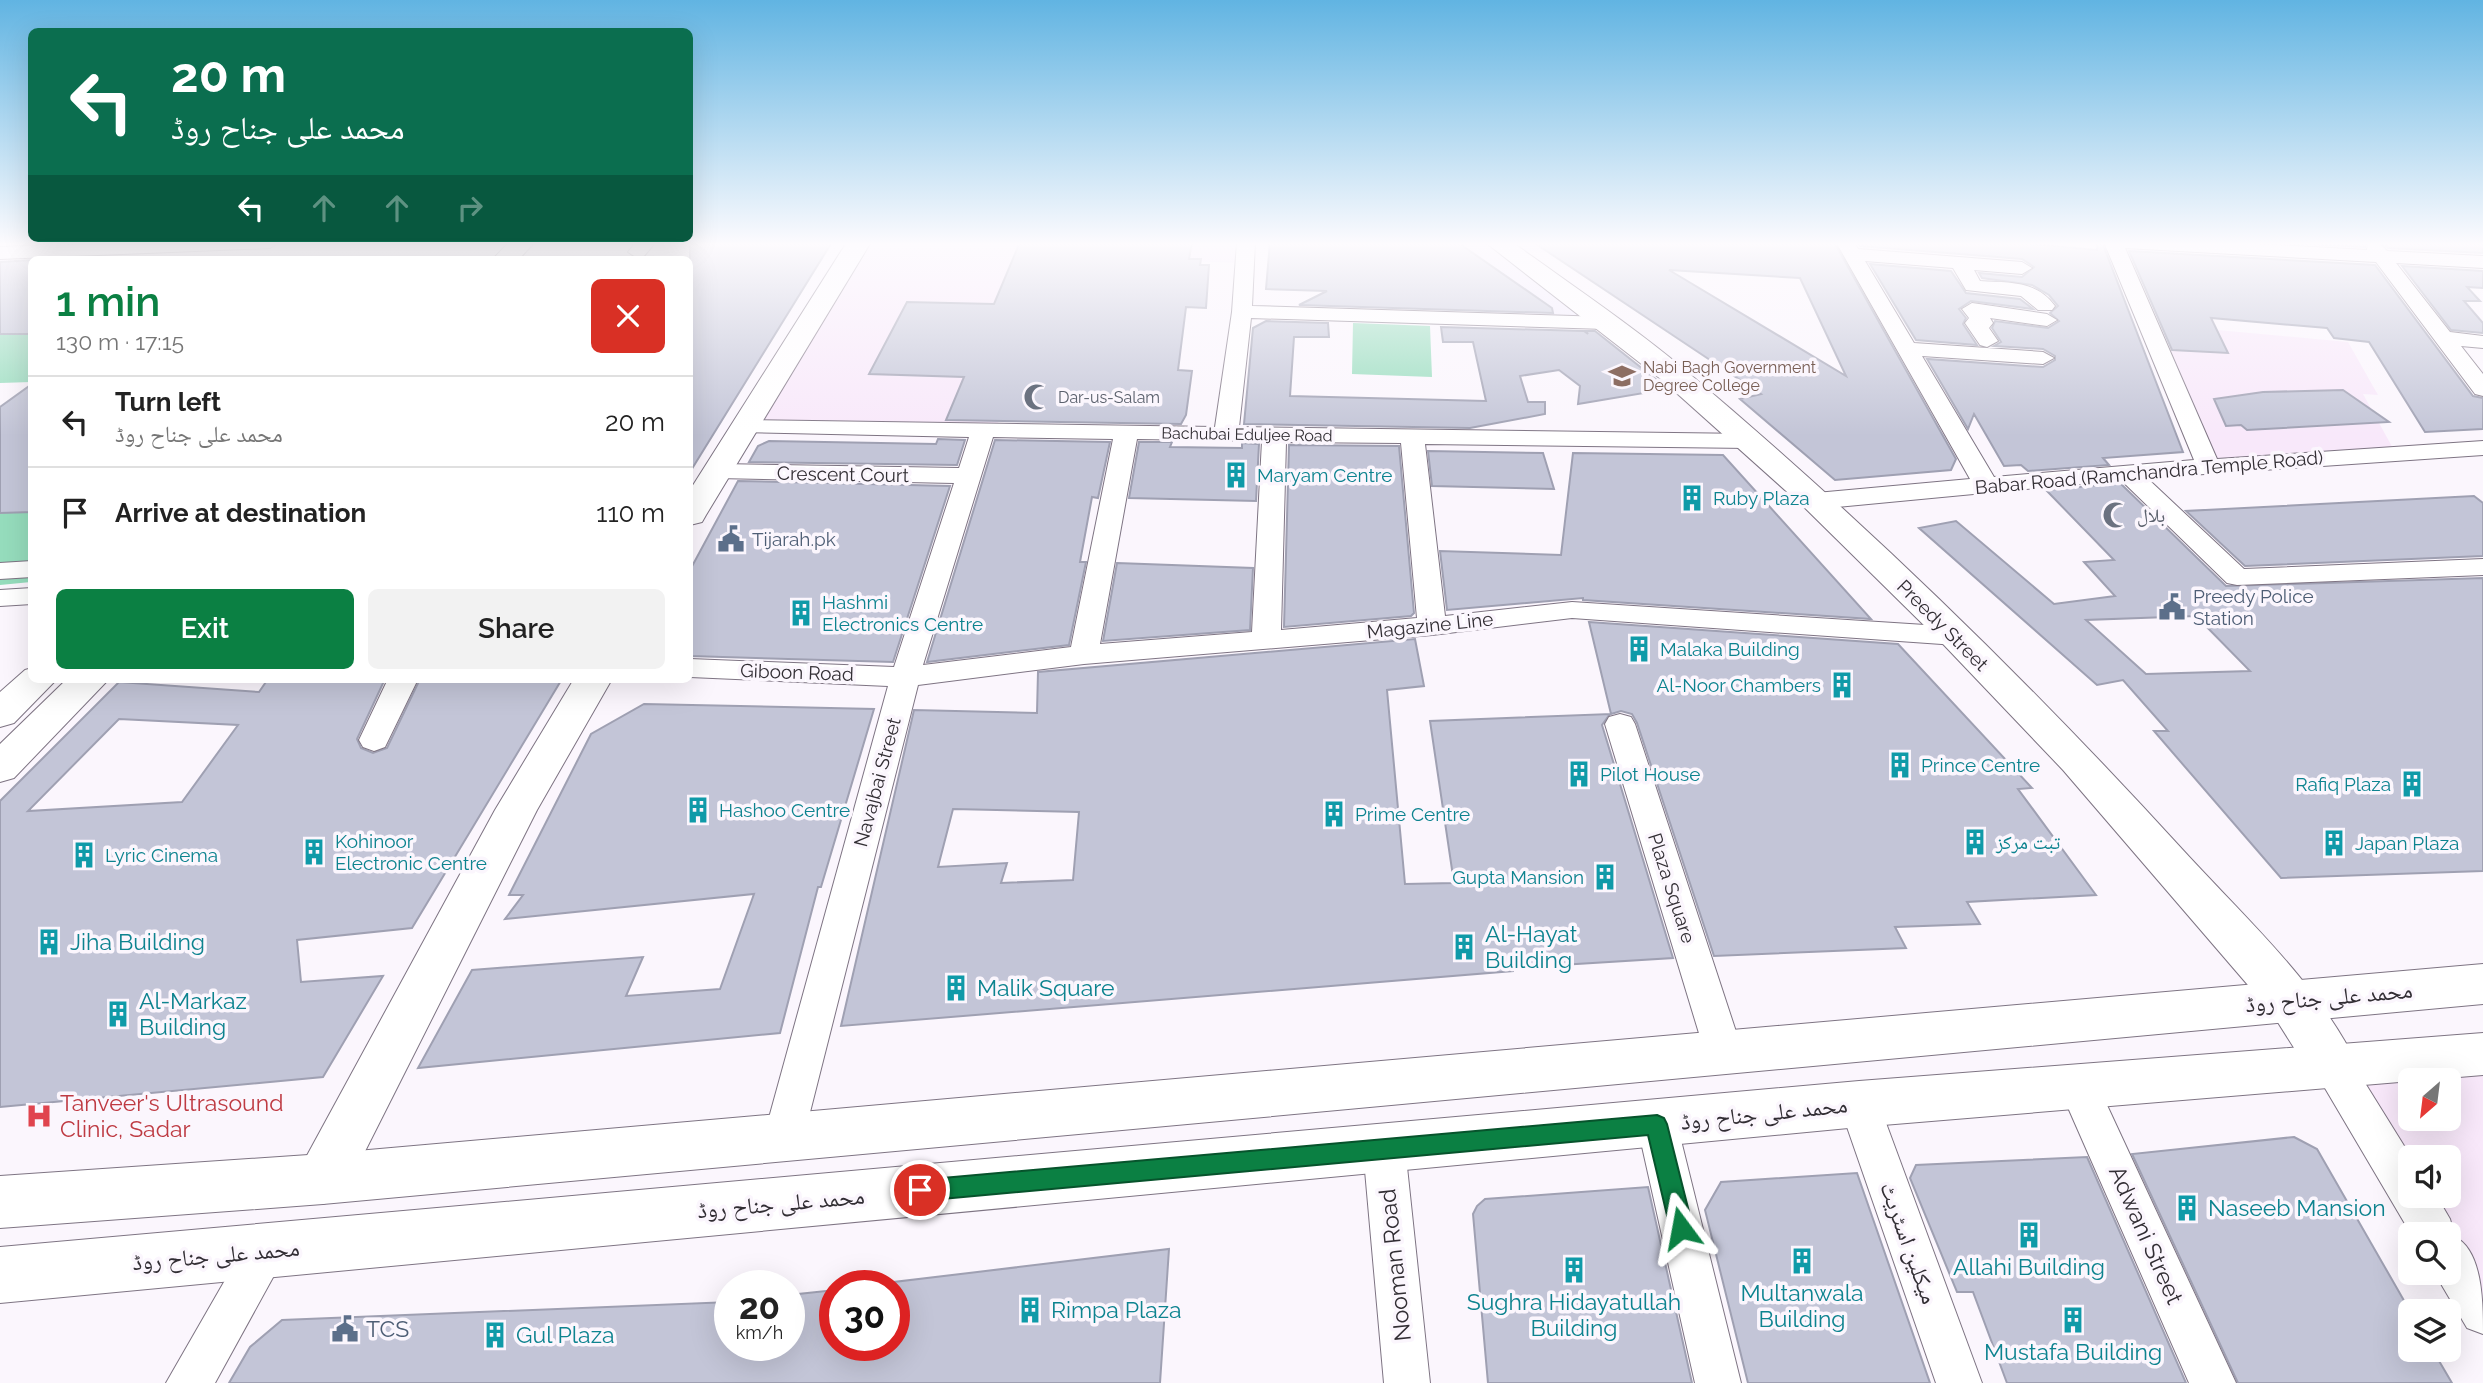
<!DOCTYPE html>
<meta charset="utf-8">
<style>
:root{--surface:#fff;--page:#f2f2f2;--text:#222;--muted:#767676;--line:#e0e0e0;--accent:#0b8043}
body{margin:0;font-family:Raleway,"Noto Naskh Arabic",sans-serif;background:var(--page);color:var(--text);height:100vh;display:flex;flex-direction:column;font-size:26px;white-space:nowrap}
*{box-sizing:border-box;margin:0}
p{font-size:23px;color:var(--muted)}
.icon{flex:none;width:38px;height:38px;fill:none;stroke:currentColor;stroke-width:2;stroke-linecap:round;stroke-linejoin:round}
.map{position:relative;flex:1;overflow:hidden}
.panel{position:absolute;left:28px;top:256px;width:665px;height:427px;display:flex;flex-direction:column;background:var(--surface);border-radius:10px;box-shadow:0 7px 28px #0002}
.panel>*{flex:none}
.hud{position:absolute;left:28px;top:28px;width:665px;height:214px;border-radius:10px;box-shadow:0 7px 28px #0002;background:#0b6e4f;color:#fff;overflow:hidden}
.needle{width:46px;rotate:208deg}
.controls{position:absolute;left:2398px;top:1068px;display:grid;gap:14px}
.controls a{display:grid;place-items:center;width:63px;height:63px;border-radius:10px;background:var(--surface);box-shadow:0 7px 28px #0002;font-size:35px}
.speed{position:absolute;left:714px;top:1270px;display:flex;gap:14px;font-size:35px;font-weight:700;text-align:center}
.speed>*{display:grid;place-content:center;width:91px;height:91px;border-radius:50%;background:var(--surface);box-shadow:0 7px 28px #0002;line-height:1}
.speed small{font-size:18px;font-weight:400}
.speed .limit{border:10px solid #d22;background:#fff;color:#111}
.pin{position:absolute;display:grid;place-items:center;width:60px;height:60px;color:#fff;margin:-30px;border:4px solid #fff;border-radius:50%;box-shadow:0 2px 7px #0007}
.me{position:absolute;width:77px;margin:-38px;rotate:347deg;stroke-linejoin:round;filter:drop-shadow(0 0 5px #0008)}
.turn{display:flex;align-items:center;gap:24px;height:147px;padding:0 28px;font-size:32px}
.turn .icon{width:91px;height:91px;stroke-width:2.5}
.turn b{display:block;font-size:49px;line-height:60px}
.lanes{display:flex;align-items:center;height:66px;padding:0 28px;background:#0003;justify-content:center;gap:35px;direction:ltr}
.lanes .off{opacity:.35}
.round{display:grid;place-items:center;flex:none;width:74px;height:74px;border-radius:10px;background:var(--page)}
.headline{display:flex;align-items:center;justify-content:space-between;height:119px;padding:0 28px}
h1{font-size:42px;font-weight:600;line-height:52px;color:var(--accent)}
.button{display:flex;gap:14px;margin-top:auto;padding:14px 28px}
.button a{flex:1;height:80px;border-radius:10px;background:var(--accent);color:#fff;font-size:28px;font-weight:600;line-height:80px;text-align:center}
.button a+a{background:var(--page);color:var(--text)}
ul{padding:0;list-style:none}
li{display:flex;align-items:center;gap:21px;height:91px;padding:0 28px;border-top:2px solid var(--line)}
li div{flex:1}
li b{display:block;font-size:26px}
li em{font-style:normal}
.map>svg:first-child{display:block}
</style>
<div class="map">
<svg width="2483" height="1383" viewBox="0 0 2483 1383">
<rect width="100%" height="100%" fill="#fbf6fd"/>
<path fill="#f1ebfc" d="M1423,242H1619L1576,254L1508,250L1606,323L1490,320L1476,276Z"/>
<path fill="#f5e6fd" d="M1065,242H1246L1245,263L1060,257Z"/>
<path fill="#f8e8fa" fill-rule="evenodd" d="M859,242H1065L995,431L745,427Z
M2217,330L2348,342L2378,395L2363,394L2395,452L2208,466L2159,349L2228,352Z
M2483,1054V1312L2448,1255V1234L2412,1195H2448V1157H2410L2333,1066ZM2410,1080H2448V1118H2410Z"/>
<path fill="#95dcbc" d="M1353,323L1430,326L1432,377L1352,374Z
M31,332V382L0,383V333Z
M31,384V582L0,585V407Z"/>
<path fill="#c3c5d7" stroke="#9fa0b2" stroke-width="2" fill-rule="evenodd" d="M690,242H832L690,472Z
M1020,242H1192L1189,259H1201L1200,265H1209L1206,308L1186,307L1178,370L1192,371L1186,415L1181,424L946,420L964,377L869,374L907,302L994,304Z
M1270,242H1457L1552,308L1553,313L1299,305L1327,291L1266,289Z
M1533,242H1834L1956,459L1951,470L1835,480L1740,399L1761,394ZM1669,270L1800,278L1846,376Z
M1857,242H2012L2097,250V242H2102L2183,452L2103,458L2109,465L2028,471L2021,465L2004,466L1974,414L1968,429L1927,359L2043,367L2055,360V356L2043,349L1994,346L2001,342L1992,328L1995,321L2048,328L2059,321L2050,313L2058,306L2049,295L2032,285L1982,278L1979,273L2022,277L2034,267L2022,259L1860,246Z
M2268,242H2366L2365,247Z
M2381,242H2483V253L2388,248Z
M2129,251L2375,265L2473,396L2483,398V429L2425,432L2369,342L2334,338L2327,328L2211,318L2228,353L2172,350Z
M32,260V334H0V262Z
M1870,264L1951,271L1966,293L2020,299L2033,309L1971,301L1959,309L1966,318L1963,324L1977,345L1916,340Z
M2402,266L2483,271V288L2467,287L2480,301H2464L2483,323V333L2451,330Z
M1266,321L1328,323L1329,337H1294L1290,396L1486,401L1473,342H1443L1441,327L1584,331L1588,334L1586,331H1595L1668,389L1578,404L1580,386L1559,370L1520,376L1528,402H1545V414L1470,428L1244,424L1253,328Z
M32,384V512L0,513V407Z
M2343,390L2389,422L2247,430L2241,425L2226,426L2214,399L2263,392Z
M938,439L965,440L957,465L749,462L758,446L769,441L936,444Z
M995,440L1110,442L1098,498L1092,497L1080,562H1086L1069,645L927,662Z
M1139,442H1172L1170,447L1242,448V443L1259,444L1256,501L1129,498Z
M1289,445L1399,446L1414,613L1411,616L1284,627Z
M1428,451L1543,453L1554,489L1432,486Z
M1573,453L1723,455L1871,619L1583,600V598L1447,610L1440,551L1561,555Z
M738,481L950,486L893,662L690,656V570Z
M2120,483L2226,586L2483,578V871L2281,878L2154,731H2168L2123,680L2097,685L1919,528L1956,521L2054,604L2115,596L2084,562L2114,560L2046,490ZM2196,616L2250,671L2146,674L2086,620Z
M2474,496L2483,503V556L2245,566L2186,511Z
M1117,563L1253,568L1250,630L1103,641Z
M1589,622L1898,644L2032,788L2018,789L2096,895L1967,902L1980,924L1895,927L1906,948L1714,956L1637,723L1632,714L1621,711L1611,714Z
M1415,639L1424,686L1387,690L1405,884L1454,883L1430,721L1610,714L1602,725L1673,958L1513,968V971L841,1026L914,710L1037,713L1038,672ZM953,809L1079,812L1073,880L1001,883L1007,863L938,867Z
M268,679H385L357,739L361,748L373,753L387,748L420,679H562L412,928L297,940L301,982L383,976L323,1077L0,1107V801L119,682L259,692ZM119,719L238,725L182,802L28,811Z
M644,704L874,709L821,887H818L780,1033L418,1068L472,970L643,957L626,996L720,989L754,894L505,919L523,895H509L591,734Z
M2294,1137L2317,1149L2410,1311V1349H2432L2452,1383H2238L2132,1154Z
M2087,1157L2186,1383H2007L1973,1292H1957L1910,1178L1916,1165Z
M1857,1173L1930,1383H1748L1705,1210L1721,1182Z
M1648,1187L1692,1383H1488L1473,1214L1477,1206L1485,1199Z
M1169,1249L1160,1383H229L250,1347L282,1320L730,1302V1346H789V1295L835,1290V1346H894V1282Z"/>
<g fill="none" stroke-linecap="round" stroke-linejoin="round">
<g stroke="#7e7483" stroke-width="2">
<path id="minor" d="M131,242H279L270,248L0,259V247Z
M636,242H656L644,256L637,258L628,252Z
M1237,242H1255L1252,306L1606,317L1616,323L1606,329L1251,318L1239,427L1749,434L1757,436L1761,441L1757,446L1749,448L1425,444L1445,616L1572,602L1956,627L1966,630L1970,636L1966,642L1956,645L1572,618L1432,635L1084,664L918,685L804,1136L798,1149L784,1154L770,1149L764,1136L888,686L690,677V659L894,667L954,483L717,478L708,476L705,471L708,466L717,464L959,468L969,437L737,432L733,427L737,422L745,420L1215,427L1232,312ZM993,437L1113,439L1071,647L923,665ZM1137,439L1262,441L1252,632L1100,644ZM1286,442L1401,443L1417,618L1281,630Z
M1836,242H1854L1858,249L2022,262L2032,268L2022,274L1974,270L1980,281C2009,283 2036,280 2055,306L2052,310H2038L2021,296L1966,290L1953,268L1865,261L1914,343L2043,352L2054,358L2043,364L1922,356L1994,477L2194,460L2104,242H2219L2367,250L2368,244C2378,242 2381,244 2387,251L2483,256V268L2396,263L2450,332L2483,336V348L2461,346L2483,374V396L2475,394L2376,262L2125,248L2217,459L2483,441V455L2147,478L2244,569L2483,559V575L2237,585L2227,583L2121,480L1816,509L1807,506L1803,501L1807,496L1816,493L1970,479Z
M1972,303L2047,314L2057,320L2047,326L1990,318L1993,323L1989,328L1998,341L1987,347L1980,345L1965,323L1969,318L1962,309Z
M32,561V577L0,579V563Z
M32,588V604L0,606V590Z
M388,679H418L385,747L374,751L363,747L359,740Z
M1620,714L1631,717L1635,724L1743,1053L1738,1065L1724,1069L1710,1065L1705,1053L1605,724L1609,717Z
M2333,1049L2347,1054L2411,1157L2410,1195H2436L2450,1219L2455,1237C2483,1251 2483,1304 2483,1334L2467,1328L2434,1272H2448V1234H2411L2319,1078L2314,1066L2319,1054Z
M2079,1070L2093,1075L2236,1383H2189L2059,1087L2065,1075Z
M1859,1086L1873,1092L1879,1104L1982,1383H1936L1839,1104L1845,1092Z
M1657,1106L1671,1111L1677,1124L1741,1383H1695L1637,1124L1643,1111Z
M1384,1129L1399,1135L1405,1148L1430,1383H1384L1363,1148L1369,1135Z
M266,1229L281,1235L288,1250L215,1383H166L251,1235Z"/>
</g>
<g stroke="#7e7483" stroke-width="2">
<path id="major" d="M509,242H535L519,259H493Z
M847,242H871L706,515L702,522L690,525V490Z
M1485,242H1512C1570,284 1630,324 1685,370C1861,518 2027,679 2182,849C2244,917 2318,983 2358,1066L2351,1081L2333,1088L2315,1081L2272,1013L2063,770L1943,644L1805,508L1662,380Z
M32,668V679H57L14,723L0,727V692L25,670Z
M67,679H109L14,778L0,782V744Z
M574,679H612L537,810L342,1197L323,1204L304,1197L296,1179L304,1161L495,810Z"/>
</g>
<g stroke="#7e7483" stroke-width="2">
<path id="highway" d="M2483,964V1004L323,1204L0,1228V1176L323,1154Z
M2483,1033V1075L1859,1127L0,1303V1247L1859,1081Z"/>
</g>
<use href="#minor" fill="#fff" fill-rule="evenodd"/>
<use href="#major" fill="#fff" fill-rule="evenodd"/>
<use href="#highway" fill="#fff" fill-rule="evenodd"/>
</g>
<linearGradient id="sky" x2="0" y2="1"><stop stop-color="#61b4e2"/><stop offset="0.56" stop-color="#fdfbfe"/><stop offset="1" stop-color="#fdfbfe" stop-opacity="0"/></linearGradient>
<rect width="2483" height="436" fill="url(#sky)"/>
<path fill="#0b8043" stroke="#07532c" stroke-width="2" d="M1657,1115L1664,1118L1667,1124L1693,1228L1689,1236L1681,1239L1673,1236L1670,1228L1648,1135L920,1201L912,1198L909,1190L912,1183L920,1180Z"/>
<defs>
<g id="university-bare" transform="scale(2.1)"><path d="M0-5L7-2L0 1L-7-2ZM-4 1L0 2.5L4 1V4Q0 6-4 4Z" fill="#8d6e63" stroke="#fbf6fd" stroke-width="2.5" paint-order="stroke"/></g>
<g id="mosque-bare" transform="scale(2.1)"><path d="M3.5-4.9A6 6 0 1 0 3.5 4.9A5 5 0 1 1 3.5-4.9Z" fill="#6b7280" stroke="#fbf6fd" stroke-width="2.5" paint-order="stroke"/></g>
<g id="building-bare" transform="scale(2.1)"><path d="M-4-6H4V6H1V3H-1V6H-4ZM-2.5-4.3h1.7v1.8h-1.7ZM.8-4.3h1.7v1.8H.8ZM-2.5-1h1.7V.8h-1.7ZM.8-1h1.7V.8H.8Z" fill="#0f9aa8" stroke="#fbf6fd" stroke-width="2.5" paint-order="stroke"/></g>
<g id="civic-bare" transform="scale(2.1)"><path d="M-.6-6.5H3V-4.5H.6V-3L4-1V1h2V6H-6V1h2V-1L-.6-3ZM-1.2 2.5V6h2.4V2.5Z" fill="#5c6f8a" stroke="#fbf6fd" stroke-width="2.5" paint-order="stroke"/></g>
<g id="hospital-bare" transform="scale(2.1)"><path d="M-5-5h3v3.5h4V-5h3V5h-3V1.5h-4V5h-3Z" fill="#e0444e" stroke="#fbf6fd" stroke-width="2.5" paint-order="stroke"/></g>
</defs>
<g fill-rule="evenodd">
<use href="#university-bare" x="1622" y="376"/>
<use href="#mosque-bare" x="1037" y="397"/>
<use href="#building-bare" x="1236" y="475"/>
<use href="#building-bare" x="1692" y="498"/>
<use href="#mosque-bare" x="2116" y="515"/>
<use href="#civic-bare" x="731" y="539"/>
<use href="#civic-bare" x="2172" y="607"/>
<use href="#building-bare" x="801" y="613"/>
<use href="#building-bare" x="1639" y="649"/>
<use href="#building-bare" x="1842" y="685"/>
<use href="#building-bare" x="1900" y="765"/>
<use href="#building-bare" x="1579" y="774"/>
<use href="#building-bare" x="2412" y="784"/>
<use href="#building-bare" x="698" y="810"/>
<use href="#building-bare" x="1334" y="814"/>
<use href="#building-bare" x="1975" y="842"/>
<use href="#building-bare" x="2334" y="843"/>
<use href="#building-bare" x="314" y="852"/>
<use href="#building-bare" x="84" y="855"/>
<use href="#building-bare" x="1605" y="877"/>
<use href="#building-bare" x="49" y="942"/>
<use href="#building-bare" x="1464" y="947"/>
<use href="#building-bare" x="956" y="988"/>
<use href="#building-bare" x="118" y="1014"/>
<use href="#hospital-bare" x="39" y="1116"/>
<use href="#building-bare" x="2187" y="1208"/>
<use href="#building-bare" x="2029" y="1235"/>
<use href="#building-bare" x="1802" y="1261"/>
<use href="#building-bare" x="1574" y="1270"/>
<use href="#building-bare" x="1030" y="1310"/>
<use href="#building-bare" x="2073" y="1320"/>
<use href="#civic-bare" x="345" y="1329"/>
<use href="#building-bare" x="495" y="1335"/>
</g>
<g text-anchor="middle" stroke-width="7" stroke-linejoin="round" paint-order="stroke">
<g font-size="16" fill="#785e54" stroke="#fbf6fd" text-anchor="start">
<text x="1643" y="373">Nabi Bagh Government<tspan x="1643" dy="18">Degree College</tspan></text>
</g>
<g font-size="16" fill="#5b616d" stroke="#fbf6fd" text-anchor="start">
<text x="1058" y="403">Dar-us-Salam</text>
</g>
<g font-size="16" fill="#322e34" stroke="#fbf6fd">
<text transform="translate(1247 434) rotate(1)" y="6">Bachubai Eduljee Road</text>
</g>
<g font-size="19" fill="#322e34" stroke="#fbf6fd">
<text transform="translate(2149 472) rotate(-5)" y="7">Babar Road (Ramchandra Temple Road)</text>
<text transform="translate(843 474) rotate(1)" y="7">Crescent Court</text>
<text transform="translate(1430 625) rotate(-6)" y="7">Magazine Line</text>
<text transform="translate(1943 625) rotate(45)" y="7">Preedy Street</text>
<text transform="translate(797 672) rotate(2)" y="7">Giboon Road</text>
<text transform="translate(877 782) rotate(-75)" y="7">Navajbai Street</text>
<text transform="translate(1672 888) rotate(72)" y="7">Plaza Square</text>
</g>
<g font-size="19" fill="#0d838f" stroke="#fbf6fd" text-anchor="start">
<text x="1257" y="482">Maryam Centre</text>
<text x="1713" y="505">Ruby Plaza</text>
<text x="822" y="609">Hashmi<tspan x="822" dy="22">Electronics Centre</tspan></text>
<text x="1660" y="656">Malaka Building</text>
<text x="1821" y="692" text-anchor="end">Al-Noor Chambers</text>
<text x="1921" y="772">Prince Centre</text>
<text x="1600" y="781">Pilot House</text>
<text x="2391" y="791" text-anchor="end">Rafiq Plaza</text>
<text x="719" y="817">Hashoo Centre</text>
<text x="1355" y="821">Prime Centre</text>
<text x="335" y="848">Kohinoor<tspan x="335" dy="22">Electronic Centre</tspan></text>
<text x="1996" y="849">تبت مرکز</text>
<text x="2355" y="850">Japan Plaza</text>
<text x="105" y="862">Lyric Cinema</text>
<text x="1584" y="884" text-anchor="end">Gupta Mansion</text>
</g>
<g font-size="19" fill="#5b616d" stroke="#fbf6fd" text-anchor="start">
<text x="2137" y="522">بلال</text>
</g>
<g font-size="19" fill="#4e5e75" stroke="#fbf6fd" text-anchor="start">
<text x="752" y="546">Tijarah.pk</text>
<text x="2193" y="603">Preedy Police<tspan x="2193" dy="22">Station</tspan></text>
</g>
<g font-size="23" fill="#0d838f" stroke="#fbf6fd" text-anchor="start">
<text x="1485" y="942">Al-Hayat<tspan x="1485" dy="26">Building</tspan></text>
<text x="70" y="950">Jiha Building</text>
<text x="977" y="996">Malik Square</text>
<text x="139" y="1009">Al-Markaz<tspan x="139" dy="26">Building</tspan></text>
<text x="2208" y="1216">Naseeb Mansion</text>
<text x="2029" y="1275" text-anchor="middle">Allahi Building</text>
<text x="1802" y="1301" text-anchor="middle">Multanwala<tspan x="1802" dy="26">Building</tspan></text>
<text x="1574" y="1310" text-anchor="middle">Sughra Hidayatullah<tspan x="1574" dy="26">Building</tspan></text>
<text x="1051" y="1318">Rimpa Plaza</text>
<text x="516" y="1343">Gul Plaza</text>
<text x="2073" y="1360" text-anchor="middle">Mustafa Building</text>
</g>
<g font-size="23" fill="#322e34" stroke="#fbf6fd">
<text transform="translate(2329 997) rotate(-5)" y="8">محمد علی جناح روڈ</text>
<text transform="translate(1764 1113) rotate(-6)" y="8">محمد علی جناح روڈ</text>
<text transform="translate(781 1203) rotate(-5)" y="8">محمد علی جناح روڈ</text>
<text transform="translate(2146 1235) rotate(66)" y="8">Adwani Street</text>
<text transform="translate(1909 1243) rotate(70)" y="8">میکلین اسٹریٹ</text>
<text transform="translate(216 1255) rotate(-5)" y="8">محمد علی جناح روڈ</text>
<text transform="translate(1395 1265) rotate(-96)" y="8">Nooman Road</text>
</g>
<g font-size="23" fill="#be3a42" stroke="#fbf6fd" text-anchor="start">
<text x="60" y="1111">Tanveer's Ultrasound<tspan x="60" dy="26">Clinic, Sadar</tspan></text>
</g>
<g font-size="23" fill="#4e5e75" stroke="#fbf6fd" text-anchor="start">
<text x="366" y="1337">TCS</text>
</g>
</g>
</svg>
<div class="controls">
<a><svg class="needle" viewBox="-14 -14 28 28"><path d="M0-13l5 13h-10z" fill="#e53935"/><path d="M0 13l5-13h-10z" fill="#767676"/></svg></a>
<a><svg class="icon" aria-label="sound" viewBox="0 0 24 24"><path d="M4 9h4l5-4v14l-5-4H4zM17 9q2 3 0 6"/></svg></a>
<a><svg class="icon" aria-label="search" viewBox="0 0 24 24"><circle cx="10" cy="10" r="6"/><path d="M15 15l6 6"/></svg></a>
<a><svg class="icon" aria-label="layers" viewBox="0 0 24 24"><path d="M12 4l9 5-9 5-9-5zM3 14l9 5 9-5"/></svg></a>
</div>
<div class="speed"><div>20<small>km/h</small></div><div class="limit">30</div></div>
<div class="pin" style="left:920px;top:1190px;background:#d93025"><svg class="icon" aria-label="arrive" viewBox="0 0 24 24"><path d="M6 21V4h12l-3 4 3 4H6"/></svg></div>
<svg class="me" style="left:1681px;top:1228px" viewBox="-20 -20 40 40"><path d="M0-17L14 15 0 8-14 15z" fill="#0b8043" stroke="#fff" stroke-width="4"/></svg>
<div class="hud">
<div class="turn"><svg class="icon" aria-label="left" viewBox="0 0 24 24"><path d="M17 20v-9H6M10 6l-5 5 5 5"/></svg><div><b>20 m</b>محمد علی جناح روڈ</div></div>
<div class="lanes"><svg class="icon" aria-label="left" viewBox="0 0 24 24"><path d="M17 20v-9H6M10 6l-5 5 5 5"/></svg><svg class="icon off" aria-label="ahead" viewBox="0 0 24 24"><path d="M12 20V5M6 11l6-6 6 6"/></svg><svg class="icon off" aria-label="ahead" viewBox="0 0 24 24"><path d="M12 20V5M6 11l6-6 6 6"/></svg><svg class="icon off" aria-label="right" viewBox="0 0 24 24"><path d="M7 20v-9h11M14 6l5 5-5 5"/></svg></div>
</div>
<section class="panel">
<div class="headline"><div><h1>1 min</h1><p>130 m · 17:15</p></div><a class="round" style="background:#d93025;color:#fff"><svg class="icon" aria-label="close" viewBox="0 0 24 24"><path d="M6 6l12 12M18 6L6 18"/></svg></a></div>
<ul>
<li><svg class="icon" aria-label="left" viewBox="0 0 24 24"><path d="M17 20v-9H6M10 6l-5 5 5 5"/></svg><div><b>Turn left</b><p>محمد علی جناح روڈ</p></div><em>20 m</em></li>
<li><svg class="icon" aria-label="arrive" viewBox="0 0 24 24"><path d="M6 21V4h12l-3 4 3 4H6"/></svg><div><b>Arrive at destination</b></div><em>110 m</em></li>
</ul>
<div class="button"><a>Exit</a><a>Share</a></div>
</section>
</div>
